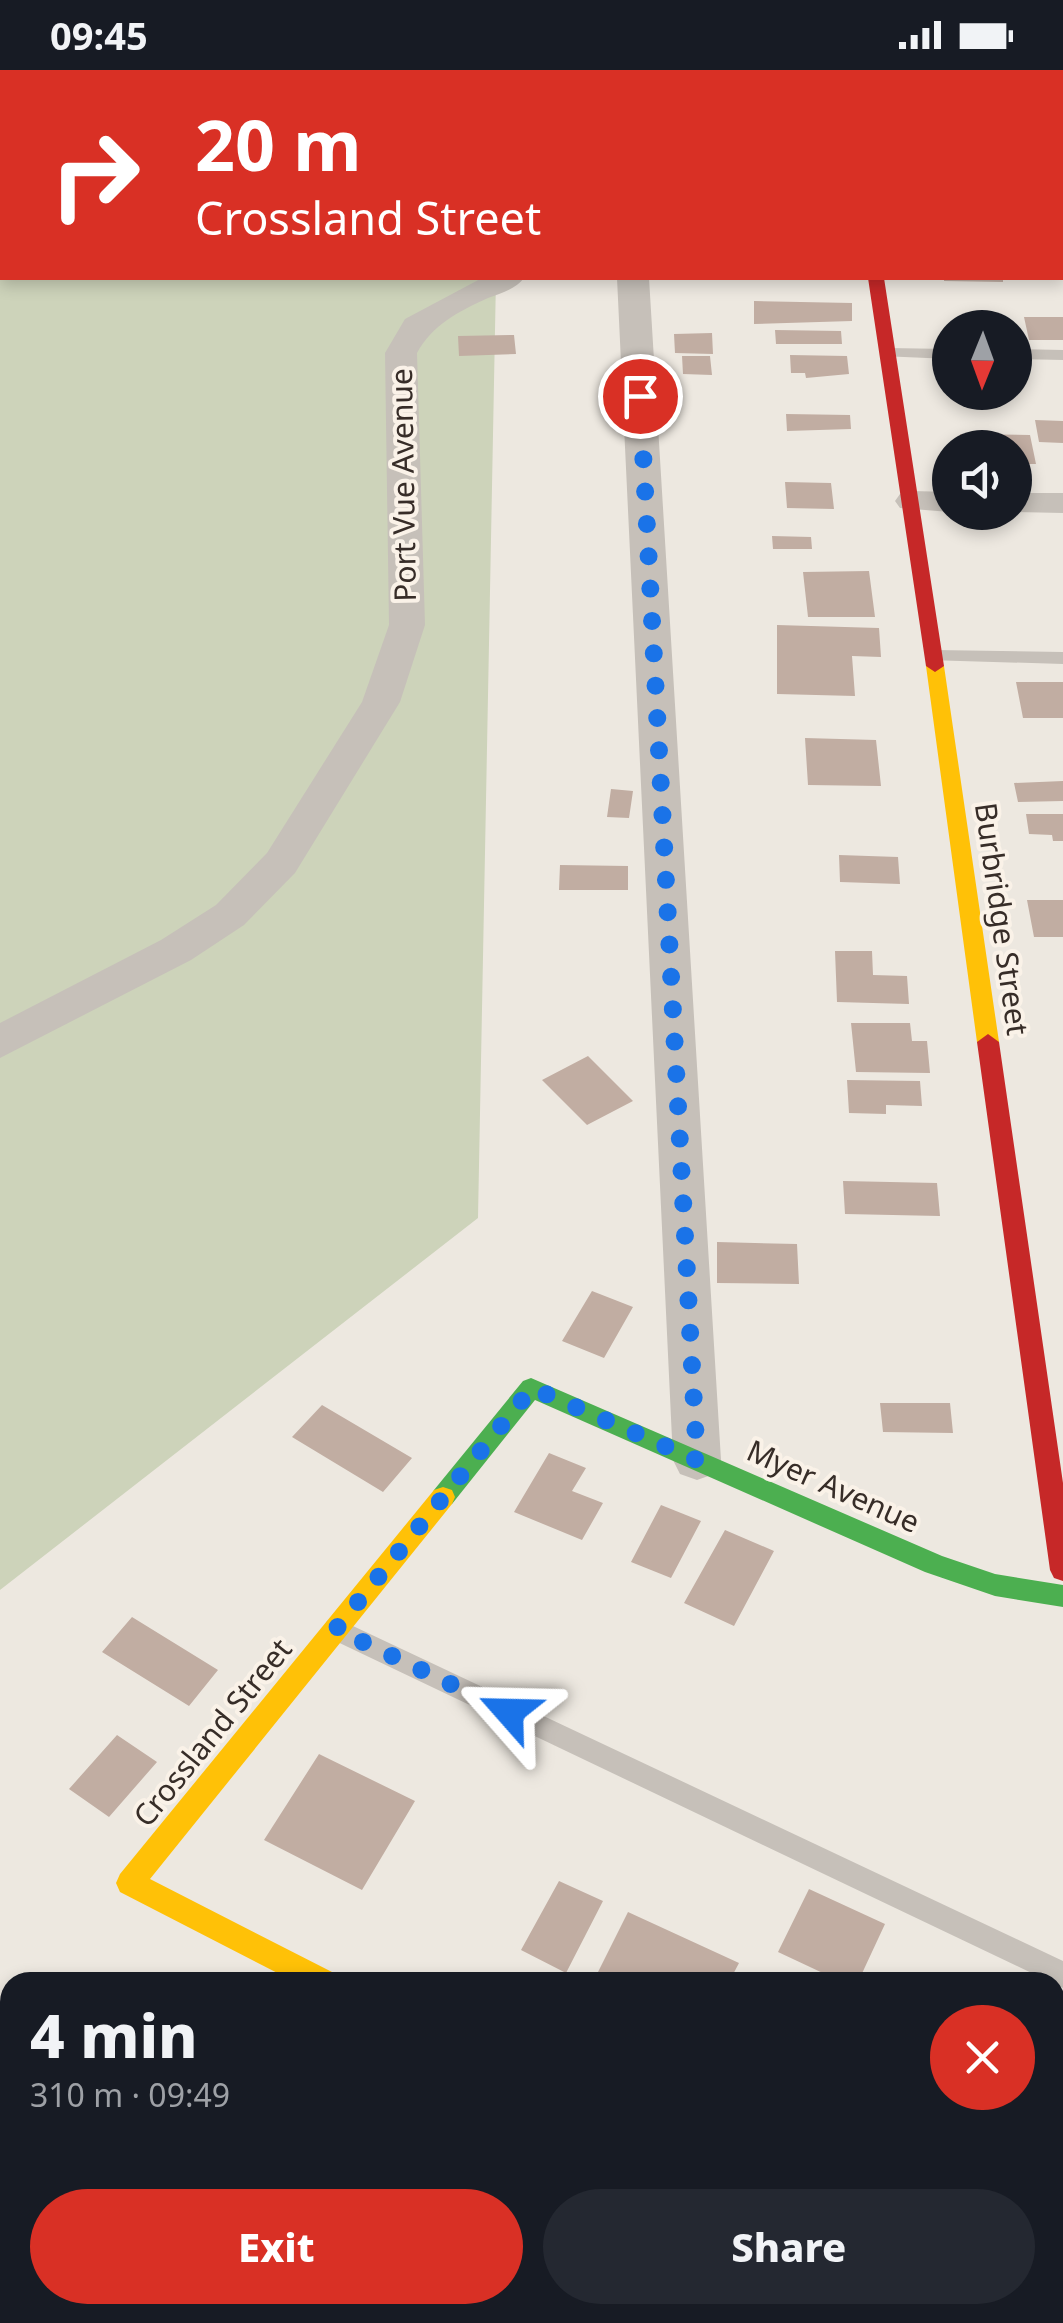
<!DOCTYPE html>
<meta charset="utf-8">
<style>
:root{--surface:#171b24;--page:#242831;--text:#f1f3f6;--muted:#9ea1a6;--accent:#d93025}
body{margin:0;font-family:"Noto Sans",sans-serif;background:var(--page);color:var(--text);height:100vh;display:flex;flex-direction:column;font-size:38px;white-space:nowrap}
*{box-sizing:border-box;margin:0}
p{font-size:32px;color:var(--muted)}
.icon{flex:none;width:55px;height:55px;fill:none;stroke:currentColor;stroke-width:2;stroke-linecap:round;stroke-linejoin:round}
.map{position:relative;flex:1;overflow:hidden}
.drawer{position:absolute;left:0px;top:1902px;width:1065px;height:352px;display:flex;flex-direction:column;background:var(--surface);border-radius:30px 30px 0 0;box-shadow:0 5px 15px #0003}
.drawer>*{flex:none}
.banner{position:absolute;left:0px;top:0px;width:1065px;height:210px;box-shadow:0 5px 15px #0003;background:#d93025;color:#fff;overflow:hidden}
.needle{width:65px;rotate:181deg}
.buttons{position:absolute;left:932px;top:240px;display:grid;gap:20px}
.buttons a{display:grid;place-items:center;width:100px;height:100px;border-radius:50%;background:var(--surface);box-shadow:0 5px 15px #0003;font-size:50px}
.pin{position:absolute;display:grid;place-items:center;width:85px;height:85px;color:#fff;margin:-42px;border:5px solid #fff;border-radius:50%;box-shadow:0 2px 10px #0007}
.me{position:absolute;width:110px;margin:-55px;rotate:295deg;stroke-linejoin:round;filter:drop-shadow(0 0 8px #0008)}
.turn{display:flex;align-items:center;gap:35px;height:210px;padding:0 30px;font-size:45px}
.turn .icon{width:130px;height:130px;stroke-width:2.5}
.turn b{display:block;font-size:70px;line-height:85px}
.round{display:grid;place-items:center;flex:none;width:105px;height:105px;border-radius:52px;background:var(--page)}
.headline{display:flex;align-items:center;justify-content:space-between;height:170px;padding:0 30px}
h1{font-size:60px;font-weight:800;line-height:75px}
.button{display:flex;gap:20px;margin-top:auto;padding:20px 30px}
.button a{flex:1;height:115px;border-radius:60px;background:var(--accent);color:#fff;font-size:40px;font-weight:800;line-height:115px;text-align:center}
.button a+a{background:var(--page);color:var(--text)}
.status{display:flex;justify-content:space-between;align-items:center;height:70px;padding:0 50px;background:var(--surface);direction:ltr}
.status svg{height:28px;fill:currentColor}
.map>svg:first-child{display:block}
</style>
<div class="status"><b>09:45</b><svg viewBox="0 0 49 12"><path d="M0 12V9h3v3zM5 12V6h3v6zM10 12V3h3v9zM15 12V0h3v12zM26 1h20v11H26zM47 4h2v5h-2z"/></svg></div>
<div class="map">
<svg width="1063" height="2253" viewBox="0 0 1063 2253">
<rect width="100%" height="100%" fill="#ede8e0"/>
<path fill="#cdd3ba" d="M0,0H1063V39L1062,2H2V208H496L478,1148L0,1520Z"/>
<path fill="#c1ada2" d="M944,208H1003V212L944,211Z
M754,231L852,233V251L754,254Z
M1024,247H1063V270H1029Z
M775,260L841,261L842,274H776Z
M712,263L713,284L675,283L674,264Z
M514,265L516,284L459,286L458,266Z
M790,285L847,286L849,304L806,308L805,303H791Z
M682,286H710L712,305L683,304Z
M786,344L850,345L851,359L787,361Z
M1035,350L1063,351V373L1039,372Z
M960,364L1030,365L1036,394H1015V378H962Z
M785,412L831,413L834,439L787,438Z
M772,466L811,467L812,479H773Z
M869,501L875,547H808L803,502Z
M777,555L879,558L881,587L852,586L855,626L777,624Z
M1016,612H1063V648H1023Z
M805,668L876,670L881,716L808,715Z
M1063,711V731L1018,732L1014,713Z
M611,719L633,721L629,748L607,747Z
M1026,744H1063V771H1053L1052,765L1029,764Z
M839,785L898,787L900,814L840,812Z
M560,795L628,796V820H559Z
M1027,830H1063V867H1034Z
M835,881H872L873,905L907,906L909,934L837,932Z
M851,953H910L912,971H927L930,1003L856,1002Z
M588,986L633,1031L587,1055L542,1010Z
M847,1010L920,1011L922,1036L886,1035V1044L849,1043Z
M843,1111L937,1113L940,1146L845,1144Z
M717,1172L797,1174L799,1214L717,1213Z
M592,1221L633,1237L604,1288L562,1271Z
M880,1333H950L953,1363L883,1362Z
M322,1335L412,1388L383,1422L292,1367Z
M549,1383L586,1398L572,1421L603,1433L582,1470L514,1442Z
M661,1435L701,1451L671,1508L631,1492Z
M725,1460L774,1481L734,1556L684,1533Z
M132,1547L218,1600L189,1636L102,1582Z
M117,1665L157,1692L109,1747L69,1719Z
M319,1684L415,1731L362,1820L264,1770Z
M559,1811L603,1831L566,1903L521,1880Z
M809,1819L885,1854L858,1912H842L778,1882Z
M628,1842L739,1893L729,1912H593Z
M1055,2053L1063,2057V2111L1055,2131Z
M487,2245H557L553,2253H504Z
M705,2245H796L801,2248L799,2253H702Z"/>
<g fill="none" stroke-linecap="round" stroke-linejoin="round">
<path fill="#c6c0b9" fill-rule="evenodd" d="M887,278L950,279V289L881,286V280Z
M1015,279L1063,280V290L1015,289Z
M934,580L1063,582V594L927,590V582Z
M336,1548L1063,1891V1918L327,1567L323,1559L327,1551Z
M0,2142L10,2146V2178L0,2174Z
M138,2245H179L182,2253H141Z"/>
<path fill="#c6c0b9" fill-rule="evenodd" d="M1062,142H1063V160H1062Z
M482,208H524C516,219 501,223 488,228C459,241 432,255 417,283L425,555L400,632L295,803L244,855L191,890L0,988V953L161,870L216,835L267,783L362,632L389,555L385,283L405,249Z
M617,208H649L721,1390L714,1404L697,1410L680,1404L673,1390Z
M912,421L950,422V442L900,438L895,431L900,424Z
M1015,423H1063V443L1011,442H1015Z
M932,2245H1006L1010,2253H936Z"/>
<path fill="#4caf50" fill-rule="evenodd" d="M531,1308L942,1486L995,1504L1063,1515V1537L995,1526L925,1502L535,1330L452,1434L443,1437L434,1434L431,1427L434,1420L523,1311Z"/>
<path fill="#ffc107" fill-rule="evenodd" d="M935,590L944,596L999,972L988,980L977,972L926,596Z
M443,1417L452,1420L455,1427L452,1434L150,1809L332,1902L336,1912H295L120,1822L116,1813L120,1804L434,1420Z"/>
<path fill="#c62828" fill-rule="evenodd" d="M868,208H884L944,596L935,602L926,596Z
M988,964L999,972L1063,1413V1511L1054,1508L1050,1500L977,972Z"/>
</g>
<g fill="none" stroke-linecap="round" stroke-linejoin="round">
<path stroke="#1a73e8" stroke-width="18" stroke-dasharray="0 32.4" d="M509,1642L336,1559L532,1318L697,1390L640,326"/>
</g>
<g text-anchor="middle" stroke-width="8" stroke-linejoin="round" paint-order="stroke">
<g font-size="30" fill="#372d28" stroke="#faf2e8">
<text transform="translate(404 415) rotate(-91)" y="10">Port Vue Avenue</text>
<text transform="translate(1001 849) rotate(82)" y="10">Burbridge Street</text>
<text transform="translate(833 1417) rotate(24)" y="10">Myer Avenue</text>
<text transform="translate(213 1663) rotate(-51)" y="10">Crossland Street</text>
</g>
</g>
</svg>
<div class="buttons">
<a><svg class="needle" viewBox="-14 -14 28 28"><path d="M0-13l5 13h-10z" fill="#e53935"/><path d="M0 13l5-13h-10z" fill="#9ea1a6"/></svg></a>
<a><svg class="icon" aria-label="sound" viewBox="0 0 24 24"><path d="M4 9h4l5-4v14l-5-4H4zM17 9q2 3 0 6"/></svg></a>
</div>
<div class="pin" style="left:640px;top:326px;background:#d93025"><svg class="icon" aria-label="arrive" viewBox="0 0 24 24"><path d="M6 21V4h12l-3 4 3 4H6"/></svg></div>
<svg class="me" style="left:509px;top:1642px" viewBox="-20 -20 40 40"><path d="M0-17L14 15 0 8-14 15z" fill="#1a73e8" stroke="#fff" stroke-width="4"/></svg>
<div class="banner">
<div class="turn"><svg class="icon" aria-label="right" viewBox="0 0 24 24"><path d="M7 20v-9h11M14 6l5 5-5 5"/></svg><div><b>20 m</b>Crossland Street</div></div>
</div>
<section class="drawer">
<div class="headline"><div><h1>4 min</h1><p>310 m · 09:49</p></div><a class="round" style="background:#d93025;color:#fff"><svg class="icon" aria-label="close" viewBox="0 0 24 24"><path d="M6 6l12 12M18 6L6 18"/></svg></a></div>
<div class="button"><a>Exit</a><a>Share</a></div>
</section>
</div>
